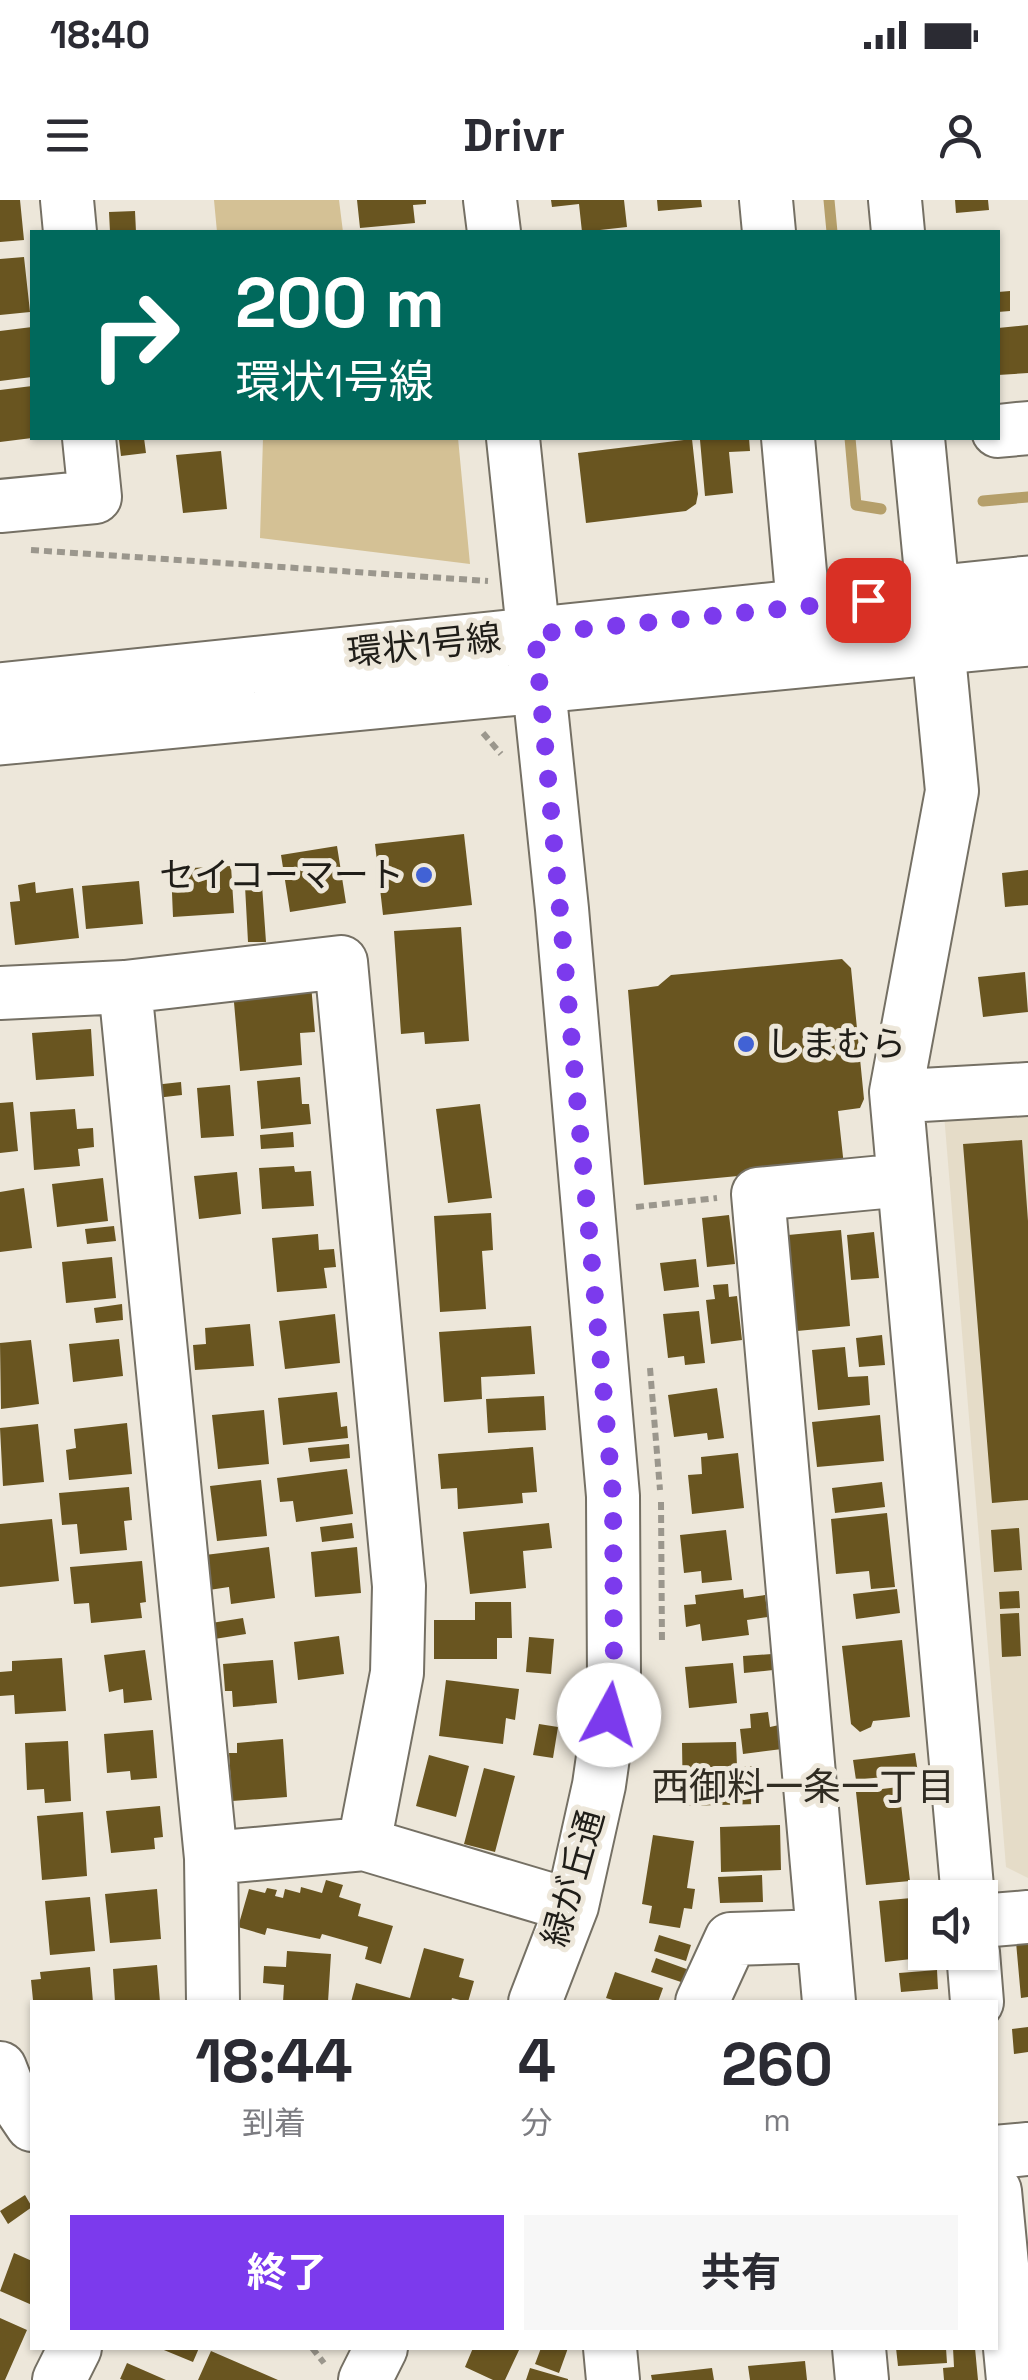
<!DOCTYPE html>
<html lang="ja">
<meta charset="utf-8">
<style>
:root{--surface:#fff;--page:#f7f7f7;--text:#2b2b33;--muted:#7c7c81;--accent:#7c3aed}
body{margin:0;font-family:"Space Grotesk","Noto Sans JP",sans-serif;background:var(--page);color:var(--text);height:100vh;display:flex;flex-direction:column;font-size:38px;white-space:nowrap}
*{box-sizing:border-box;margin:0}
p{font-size:32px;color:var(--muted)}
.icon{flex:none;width:55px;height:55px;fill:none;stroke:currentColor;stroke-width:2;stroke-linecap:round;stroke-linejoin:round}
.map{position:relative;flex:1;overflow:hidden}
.details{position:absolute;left:30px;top:1800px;width:968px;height:350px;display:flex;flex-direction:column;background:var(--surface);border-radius:0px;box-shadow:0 2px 8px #0004}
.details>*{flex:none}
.banner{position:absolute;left:30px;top:30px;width:970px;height:210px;border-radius:0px;box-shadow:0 2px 8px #0004;background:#00695c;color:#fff;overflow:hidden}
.fabs{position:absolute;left:908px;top:1680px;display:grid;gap:20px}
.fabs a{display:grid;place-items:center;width:90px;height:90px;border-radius:0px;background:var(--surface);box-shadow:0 2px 8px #0004;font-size:50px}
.pin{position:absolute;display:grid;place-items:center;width:85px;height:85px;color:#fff;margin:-42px;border-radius:20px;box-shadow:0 5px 15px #0006}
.me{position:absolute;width:110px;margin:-55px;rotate:6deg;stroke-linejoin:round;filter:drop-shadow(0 0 8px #0008)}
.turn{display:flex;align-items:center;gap:35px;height:210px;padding:0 40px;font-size:45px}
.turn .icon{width:130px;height:130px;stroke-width:2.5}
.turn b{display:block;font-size:70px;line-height:85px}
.eta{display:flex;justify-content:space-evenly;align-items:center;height:170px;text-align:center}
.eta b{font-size:60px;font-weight:700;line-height:70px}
.button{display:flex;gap:20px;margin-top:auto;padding:20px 40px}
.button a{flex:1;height:115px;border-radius:0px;background:var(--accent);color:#fff;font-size:40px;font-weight:700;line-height:115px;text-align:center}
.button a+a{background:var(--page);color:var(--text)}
.status{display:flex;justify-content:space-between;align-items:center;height:70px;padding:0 50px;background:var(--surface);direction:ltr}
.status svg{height:28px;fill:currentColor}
header{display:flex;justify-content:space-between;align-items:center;height:130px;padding:0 40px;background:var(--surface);font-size:45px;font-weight:700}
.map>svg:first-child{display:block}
</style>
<div class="status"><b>18:40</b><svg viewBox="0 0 49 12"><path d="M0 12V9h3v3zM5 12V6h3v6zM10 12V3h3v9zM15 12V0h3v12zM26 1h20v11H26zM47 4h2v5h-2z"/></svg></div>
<header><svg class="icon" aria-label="menu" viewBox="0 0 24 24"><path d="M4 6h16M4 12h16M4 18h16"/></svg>Drivr<svg class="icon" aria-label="person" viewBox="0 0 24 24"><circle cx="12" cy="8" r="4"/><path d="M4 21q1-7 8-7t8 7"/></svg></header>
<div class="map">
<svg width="1028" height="2180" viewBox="0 0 1028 2180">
<rect width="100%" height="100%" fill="#ede7da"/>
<path fill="#e5dcc8" d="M1028,907V1678L1006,1667L944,914Z"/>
<path fill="#d4c195" d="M214,0H339L343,32H217Z
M263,238H458L470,364L260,338Z"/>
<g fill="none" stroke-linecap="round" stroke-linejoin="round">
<path stroke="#b59f6a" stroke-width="11" d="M829,0L832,32
M850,238L856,305L881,309
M983,301L1028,297"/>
</g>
<path fill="#695520" d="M0,0H20L24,40L0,42Z
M357,0H426V4L413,5L415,23L360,28Z
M551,0H624L627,27L582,32L579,4L552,7Z
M657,0H701L702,7L658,11Z
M955,0H988L989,10L956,13Z
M135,11L136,32H110L109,12Z
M24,57L30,112L0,115V59Z
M1010,91V111L998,112V92Z
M1028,125V173L998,175V128Z
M32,127V177L0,181V131Z
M32,186V238L0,242V190Z
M144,238L146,253L121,256L119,240Z
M749,238L750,251L729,252L733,293L705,296L700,240Z
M692,239L698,294L696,304L686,311L586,323L578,253Z
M221,251L227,309L183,313L176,255Z
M464,634L472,705L383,715L375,644Z
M337,646L346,703L290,712L281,655Z
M231,666L234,713L173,717L171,669Z
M1028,670V705L1005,707L1002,673Z
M139,681L143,724L86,729L82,686Z
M35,682L36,693L73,688L79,738L15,745L10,702L20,701L18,685Z
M262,685L266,742H248L245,686Z
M461,727L469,841L425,844L424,832L401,834L394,731Z
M842,759L851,768L864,899L860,908L838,911L844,966L644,985L628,790L658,786L671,775Z
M1025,772L1028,812L983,817L978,777Z
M311,784L315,832L300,833L302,865L240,871L233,791Z
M91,829L94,876L36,880L32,833Z
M300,877L302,904H309L311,924L261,929L257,881Z
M181,882L182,895L156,898L154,885Z
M230,885L234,936L201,938L197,888Z
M13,902L18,951L0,953V903Z
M480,904L492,998L448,1003L436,909Z
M75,909L77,929L93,928L94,947L78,949L80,966L34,970L30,912Z
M293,932L294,947L261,949L260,935Z
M1022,940L1028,1021V1300L992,1303L963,944Z
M294,966L295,972L311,971L314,1006L262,1009L259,968Z
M237,972L241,1014L199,1019L194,976Z
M103,978L108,1021L57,1027L52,984Z
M24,988L32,1048L0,1052V992Z
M491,1013L493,1050L482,1051L486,1109L440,1112L434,1016Z
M729,1015L735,1064L707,1067L702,1018Z
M114,1026L116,1041L87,1044L85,1029Z
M841,1030L850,1126L797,1131L788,1035Z
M874,1032L879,1078L851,1080L847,1035Z
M318,1034L319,1050L334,1049L336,1067L324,1068L327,1088L277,1092L272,1038Z
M112,1057L116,1098L66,1103L62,1062Z
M696,1059L699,1087L664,1091L660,1063Z
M728,1084L729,1097L737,1096L742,1140L711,1144L706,1100L715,1099L713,1085Z
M122,1104L123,1120L96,1123L94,1108Z
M699,1111L705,1163L685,1165L684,1156L668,1158L663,1114Z
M335,1114L340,1163L285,1169L279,1121Z
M250,1124L254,1166L195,1170L193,1145L206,1144L205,1128Z
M531,1126L535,1174L481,1177L482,1199L444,1202L439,1132Z
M882,1135L885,1165L859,1167L856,1138Z
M119,1139L123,1176L73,1182L69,1144Z
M31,1140L39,1204L1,1209L0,1143Z
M845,1147L848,1177L868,1176L870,1205L818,1210L812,1150Z
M717,1188L724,1238L708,1240L707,1233L674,1237L668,1195Z
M337,1192L341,1227L347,1226L348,1238L283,1245L278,1198Z
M544,1196L546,1230L488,1233L486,1199Z
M264,1210L269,1264L218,1269L212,1215Z
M880,1215L884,1261L817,1267L812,1222Z
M127,1223L132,1274L69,1280L66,1250L76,1248L74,1229Z
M38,1224L44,1282L3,1286L0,1228Z
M349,1244L350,1258L310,1262L308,1248Z
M533,1247L537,1292L522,1293L523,1303L458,1309L457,1288L441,1289L438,1254Z
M738,1253L744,1308L692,1314L688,1275L702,1274L701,1257Z
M347,1269L353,1314L296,1322L293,1301L280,1302L277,1278Z
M261,1280L267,1336L217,1341L210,1286Z
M882,1282L885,1307L835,1313L832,1288Z
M129,1287L132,1320L124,1321L127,1350L80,1354L77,1324L62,1325L59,1293Z
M887,1313L895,1387L871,1389L869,1371L836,1374L831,1319Z
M52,1319L59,1381L0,1387V1324Z
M352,1323L354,1338L322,1342L320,1327Z
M549,1323L552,1348L523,1351L526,1388L470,1394L463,1332Z
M1019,1328L1022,1370L994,1372L991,1330Z
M726,1330L732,1380L702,1383L701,1371L684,1373L680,1335Z
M269,1347L275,1398L231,1404L229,1387L209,1390L205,1355Z
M357,1347L361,1393L315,1397L311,1352Z
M142,1361L146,1402L140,1403L142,1418L91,1423L89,1403L74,1404L70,1367Z
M743,1389L744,1398L765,1395L768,1417L747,1420L749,1435L702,1441L700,1424L686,1427L684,1405L696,1404L695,1395Z
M897,1389L900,1413L856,1419L853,1394Z
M1019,1391L1020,1408L1000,1409L999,1392Z
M475,1402H511L512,1438H497V1459H434V1420H475Z
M1019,1413L1021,1456L1002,1457L1000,1414Z
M243,1418L246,1434L208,1440L205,1424Z
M339,1436L344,1474L298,1480L294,1442Z
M529,1437L554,1439L551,1474L526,1472Z
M902,1440L910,1517L873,1521L871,1527L860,1532L851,1524L842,1446Z
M145,1450L152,1500L124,1503L123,1489L109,1492L104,1455Z
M772,1454L773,1470L744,1473L743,1456Z
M62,1458L66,1511L15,1514L14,1495L0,1496V1472L12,1471V1461Z
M273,1460L277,1503L233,1507L232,1491H225L223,1464Z
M733,1463L737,1503L689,1508L685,1467Z
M446,1480L519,1489L515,1520L506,1518L503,1544L439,1536Z
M768,1512L770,1527L779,1525L782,1549L743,1554L740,1529L751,1528L750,1514Z
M539,1524L558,1527L553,1558L533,1555Z
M153,1530L157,1578L131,1580L130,1571L107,1573L104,1534Z
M283,1539L287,1597L232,1601L229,1553H237V1543Z
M68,1541L71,1601L45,1603L44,1589L27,1590L25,1543Z
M736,1542L737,1566H756L757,1604L683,1606L682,1543Z
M915,1553L918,1573L856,1580L853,1560Z
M429,1555L469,1566L456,1617L416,1606Z
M484,1568L515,1576L495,1652L464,1644Z
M899,1587L910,1681L866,1685L856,1592Z
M160,1606L163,1637L154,1638L155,1649L111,1653L106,1611Z
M83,1612L87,1676L42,1680L37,1616Z
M780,1625L781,1670L721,1672L720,1627Z
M653,1635L694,1641L687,1688L695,1689L692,1709L684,1708L680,1728L649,1723L652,1706L642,1704Z
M762,1675L763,1702L720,1703L718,1677Z
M326,1680L343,1685L339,1697L361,1704L358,1716L393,1726L381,1764L365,1759L368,1747L322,1734L320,1739L267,1728L265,1735L238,1727L249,1689L265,1693L267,1688L277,1690L275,1696L283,1698L285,1689L300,1693L301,1687L322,1693Z
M157,1689L161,1739L110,1743L105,1694Z
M90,1697L95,1751L50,1755L45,1701Z
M922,1697L925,1752H928L929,1757L885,1762L879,1701Z
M659,1735L691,1745L686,1761L654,1751Z
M1016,1742H1028V1797L1021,1798Z
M424,1748L464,1759L459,1777L474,1781L468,1802L452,1798L451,1802H351L356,1783L410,1798Z
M287,1751L331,1754L328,1802H283L284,1785L263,1783L264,1766L286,1767Z
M656,1758L692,1771L687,1784L651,1772Z
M157,1765L160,1802H115L113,1769Z
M90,1767L93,1802L33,1800L31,1780L41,1779L40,1772Z
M937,1770L938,1789L901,1792L899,1773Z
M615,1772L663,1788L658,1802H619L606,1798Z
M1028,1827V1852L1014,1854L1012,1829Z
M25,1995L32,2007L8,2024L0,2011Z
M14,2053L32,2061V2105L0,2091Z
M0,2118L27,2130L5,2180H0Z
M159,2148H199L193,2162Z
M473,2148H520L505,2180H493L465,2167Z
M541,2148H568L559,2173L535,2164Z
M896,2148H946L947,2163L898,2166Z
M953,2148H975L978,2180H944L943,2168L954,2167Z
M211,2151L278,2180H198Z
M805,2161L807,2180H750L748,2166Z
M127,2163L166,2180H123L120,2179Z
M530,2168L568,2179V2180H526Z
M712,2168L714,2180H652L651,2175Z"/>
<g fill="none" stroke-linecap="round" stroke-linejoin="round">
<g stroke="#757064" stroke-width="56">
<path id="minor" d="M67,0L70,32
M490,0L494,32
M766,0L769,32
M895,0L898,32
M998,231L1028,228
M513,238L562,709L613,1296L614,1480L599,1585L572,1706L535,1802
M788,238L807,450
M918,238L952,591L896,892L968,1698
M0,306L95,297L89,238
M125,787L211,1658L213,1802
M0,793L125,787L341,762L399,1386L397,1473L364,1644
M896,892L922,895L1028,889
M211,1658L364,1644L572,1706
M980,1721L1028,1717
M973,1752L977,1802
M702,1802L731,1739L823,1736
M829,1802L758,994L904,980
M0,1868L9,1891L32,1925
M995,1952L1028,1949
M995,1991L1013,2180
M610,2148L613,2180
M859,2148L862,2180
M59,2180L75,2148
M365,2180L381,2148"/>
</g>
<g stroke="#757064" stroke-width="59">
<path id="major" d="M0,491L1028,384
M0,537L1028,438"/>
</g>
<path stroke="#9b978d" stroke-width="6" stroke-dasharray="8 5" stroke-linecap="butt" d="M31,350L488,381
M483,533L501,554
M636,1007L717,998
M650,1168L660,1290
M661,1302L662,1445
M312,2148L324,2163"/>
<use href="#minor" stroke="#fff" stroke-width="52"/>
<use href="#major" stroke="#fff" stroke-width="55"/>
</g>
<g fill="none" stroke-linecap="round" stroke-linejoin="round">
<path stroke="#7c3aed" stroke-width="18" stroke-dasharray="0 32.4" d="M609,1515L614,1480L613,1296L535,434L868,400"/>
</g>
<g fill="#4162d5" stroke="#ede7da" stroke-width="4">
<circle cx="424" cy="675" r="10"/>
<circle cx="746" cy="844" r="10"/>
</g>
<g text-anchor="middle" stroke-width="10" stroke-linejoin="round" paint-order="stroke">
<g font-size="35" fill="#1f1d18" stroke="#ede7da">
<text transform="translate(424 445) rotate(-6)" y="12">環状1号線</text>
<text transform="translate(573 1678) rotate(-74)" y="12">緑が丘通</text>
</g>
<g font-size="35" fill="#1f1d18" stroke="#ede7da" text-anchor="end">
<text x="404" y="687">セイコーマート</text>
<text x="766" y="856" text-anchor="start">しまむら</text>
</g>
<g font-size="38" fill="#302c22" stroke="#ede7da">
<text x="803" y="1600">西御料一条一丁目</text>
</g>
</g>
</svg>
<div class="fabs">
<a><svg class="icon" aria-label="sound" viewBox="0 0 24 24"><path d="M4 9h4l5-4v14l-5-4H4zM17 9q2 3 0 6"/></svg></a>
</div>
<div class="pin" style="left:868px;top:400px;background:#d93025"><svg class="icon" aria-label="arrive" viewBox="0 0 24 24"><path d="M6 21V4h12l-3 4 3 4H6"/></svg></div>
<svg class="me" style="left:609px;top:1515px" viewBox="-20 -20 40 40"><circle r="19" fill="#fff"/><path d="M0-13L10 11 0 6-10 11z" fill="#7c3aed"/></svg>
<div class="banner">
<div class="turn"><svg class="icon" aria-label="right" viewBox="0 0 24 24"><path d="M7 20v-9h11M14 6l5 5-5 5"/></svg><div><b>200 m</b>環状1号線</div></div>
</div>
<section class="details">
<div class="eta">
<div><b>18:44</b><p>到着</p></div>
<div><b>4</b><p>分</p></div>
<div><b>260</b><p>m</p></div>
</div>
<div class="button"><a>終了</a><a>共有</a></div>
</section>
</div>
